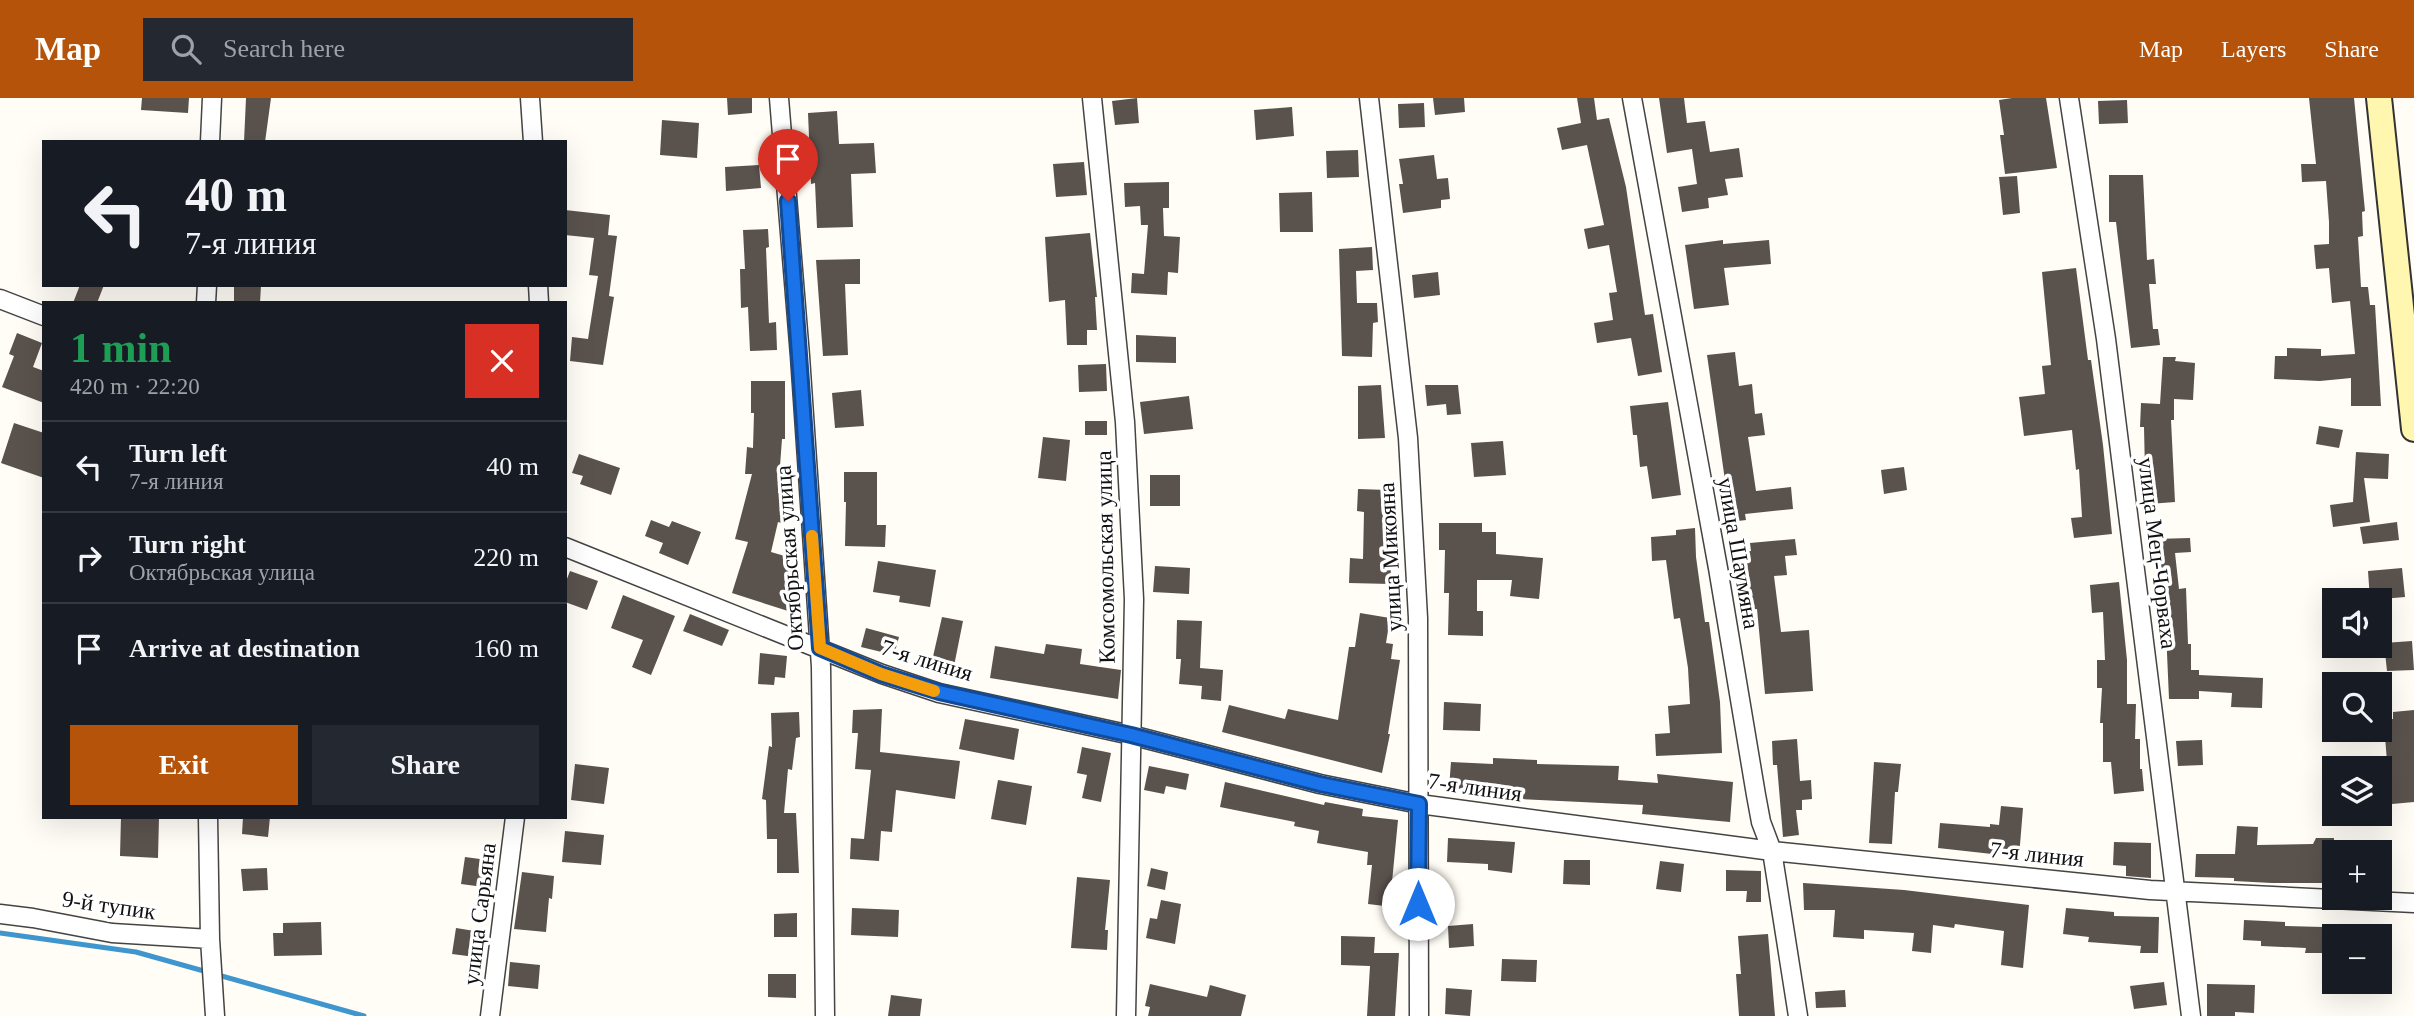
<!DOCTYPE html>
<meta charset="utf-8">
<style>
:root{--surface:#171b24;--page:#242831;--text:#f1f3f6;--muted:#9ea1a6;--line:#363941;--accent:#b45309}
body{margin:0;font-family:Georgia,serif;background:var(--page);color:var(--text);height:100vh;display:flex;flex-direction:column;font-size:26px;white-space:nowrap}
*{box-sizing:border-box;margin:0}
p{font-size:23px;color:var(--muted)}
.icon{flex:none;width:38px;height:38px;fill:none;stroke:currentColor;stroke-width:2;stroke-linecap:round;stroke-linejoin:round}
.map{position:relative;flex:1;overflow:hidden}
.panel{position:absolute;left:42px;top:203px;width:525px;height:518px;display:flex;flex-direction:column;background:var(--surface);border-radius:0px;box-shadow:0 7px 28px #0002}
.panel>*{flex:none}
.hud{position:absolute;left:42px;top:42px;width:525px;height:147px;border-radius:0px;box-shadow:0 7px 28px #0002;background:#171b24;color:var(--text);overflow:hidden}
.controls{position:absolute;left:2322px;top:490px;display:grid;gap:14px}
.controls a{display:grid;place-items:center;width:70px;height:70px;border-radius:0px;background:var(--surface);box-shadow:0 7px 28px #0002;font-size:35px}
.pin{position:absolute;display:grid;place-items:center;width:60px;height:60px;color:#fff;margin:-72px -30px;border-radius:50% 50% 50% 0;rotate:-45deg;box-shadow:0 0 7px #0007}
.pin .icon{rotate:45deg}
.me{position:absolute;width:77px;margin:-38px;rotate:0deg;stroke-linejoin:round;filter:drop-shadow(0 0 5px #0008)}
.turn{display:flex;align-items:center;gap:24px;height:147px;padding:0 28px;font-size:32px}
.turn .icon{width:91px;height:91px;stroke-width:2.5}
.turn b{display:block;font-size:49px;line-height:60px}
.round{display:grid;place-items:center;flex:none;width:74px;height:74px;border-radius:0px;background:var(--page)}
.head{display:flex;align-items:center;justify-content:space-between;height:119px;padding:0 28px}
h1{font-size:42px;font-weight:700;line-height:52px;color:#1e9e55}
.primary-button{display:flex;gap:14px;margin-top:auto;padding:14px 28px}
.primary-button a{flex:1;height:80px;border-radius:0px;background:var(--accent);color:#fff;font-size:28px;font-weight:700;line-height:80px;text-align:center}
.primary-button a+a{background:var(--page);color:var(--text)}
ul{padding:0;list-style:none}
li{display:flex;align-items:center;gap:21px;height:91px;padding:0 28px;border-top:2px solid var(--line)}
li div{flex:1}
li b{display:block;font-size:26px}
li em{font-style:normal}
header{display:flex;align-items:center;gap:42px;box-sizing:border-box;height:98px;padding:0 35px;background:var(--accent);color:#fff}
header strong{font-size:33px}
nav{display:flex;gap:38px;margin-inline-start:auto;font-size:24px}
.search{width:490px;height:63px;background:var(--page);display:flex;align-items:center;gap:18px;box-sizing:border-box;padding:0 24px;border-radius:0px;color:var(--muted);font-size:26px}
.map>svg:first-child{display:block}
</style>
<header>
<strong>Map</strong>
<div class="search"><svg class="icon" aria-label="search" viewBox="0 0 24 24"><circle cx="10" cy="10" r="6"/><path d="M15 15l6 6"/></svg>Search here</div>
<nav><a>Map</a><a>Layers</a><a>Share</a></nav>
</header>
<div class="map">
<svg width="2414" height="918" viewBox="0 0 2414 918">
<rect width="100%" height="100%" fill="#fffdf5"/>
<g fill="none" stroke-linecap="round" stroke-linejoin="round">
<path stroke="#3f96cf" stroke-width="5" d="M0,835L136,854L364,918"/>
</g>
<path fill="#5a524d" d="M142,0H189L188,15L141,12Z
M246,0H271L265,44H244Z
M727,0H752V15L728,17Z
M1137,0L1139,25L1115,27L1112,3Z
M1433,0H1464L1465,14L1435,17Z
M1577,0H1594L1597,22L1609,20L1626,89L1645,217L1653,216L1662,274L1638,278L1631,240L1597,245L1594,225L1613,222L1609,195L1617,194L1609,147L1588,151L1584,131L1604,127L1587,47L1562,52L1557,30L1581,25Z
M1659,0H1684L1687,25L1705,23L1710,54L1739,50L1743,79L1725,81L1728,97L1708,100L1709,110L1682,114L1678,89L1697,86L1692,51L1667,55Z
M2012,0H2046L2057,70L2005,76L2000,37H2004L1999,2Z
M2309,0H2354L2365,113L2362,114L2363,138L2358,139L2361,189H2368L2370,207H2375L2381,308H2351V280L2320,283L2274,281L2275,258H2287V250L2321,251V258L2355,256L2350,203L2332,205L2329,170L2316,171L2314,147L2329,146V124L2326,83L2302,84L2301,66H2316Z
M2127,2L2128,25L2099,26L2098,3Z
M1424,5L1425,29L1399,30L1398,6Z
M1292,9L1294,38L1256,42L1254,12Z
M837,13L839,46L874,45L876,75L851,76L853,129L817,130L815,85L811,86L808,15Z
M662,22L699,25L697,60L660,57Z
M1358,52L1359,79L1327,80L1326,53Z
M1434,57L1437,81L1448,80L1450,101L1441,102V110L1403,115L1399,86H1403L1399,61Z
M1084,64L1087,97L1056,99L1053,66Z
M759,67L761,90L726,93L725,69Z
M2109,77H2143L2147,162L2154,161L2156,186H2149L2153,231H2158L2160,247L2131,250L2116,124H2109Z
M2017,78L2020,115L2003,117L1999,79Z
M1169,84V110H1163L1164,138L1180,139L1178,175L1168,174L1167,197L1131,195L1132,175L1144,176L1148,127H1141L1140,108L1125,109L1124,85Z
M1312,94L1313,134H1280L1279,95Z
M565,112L610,117L608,137L617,138L609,198L614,199L603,267L570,263L572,239L588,241L598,178L589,177L594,140L565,137Z
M768,131L769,149L766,150L769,225L776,224L777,252L750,253L748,209L741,210L740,171H745L743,132Z
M1090,135L1097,199H1095L1097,232H1087V247H1067L1065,202L1049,204L1045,139Z
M1723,142V146L1769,142L1771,166L1724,170L1729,207L1694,211L1685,147Z
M1372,149L1373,172L1356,173L1357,205H1377L1378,224L1373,225L1372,259L1342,258L1339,151Z
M860,161V186H845L848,257L823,258L816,162Z
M2076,170L2088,262H2091L2103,347L2112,436L2074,440L2071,420L2082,419L2079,371L2076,372L2072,332L2024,338L2019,299L2045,296L2042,268L2051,267L2042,174Z
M1438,174L1440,197L1414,200L1412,177Z
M80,187H104L97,205H73Z
M234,187H261L260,205H234Z
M17,235L42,245L33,269L44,273V305L2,289L14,258L9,256Z
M1136,237L1176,239V265L1136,264Z
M1735,254L1739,288L1752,286L1755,316L1762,315L1765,337L1748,339L1756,393L1791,389L1793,411L1745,416L1746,422L1731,424L1707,257Z
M2163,259H2176L2175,263L2195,265L2193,302L2174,301V322H2171L2175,404L2149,406L2145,375L2144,329H2140L2141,305L2160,306Z
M1106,266L1107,293L1079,294L1078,267Z
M751,283H785V341H782L778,395L789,397L784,426L778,424L771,454L795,461L788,513L732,495L748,444L735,441L752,376H745L747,349L753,350L754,315H751Z
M1381,287L1385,340L1358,341V288Z
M1425,287H1458L1461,316L1447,317L1446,306L1427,308Z
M861,292L864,328L835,330L832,295Z
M1189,298L1193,331L1144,336L1140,304Z
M1668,304L1681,397L1652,401L1647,368L1640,369L1637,337H1633L1630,308Z
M1085,323H1107V337H1085Z
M14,325L44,335V380L1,365Z
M2319,328L2343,332L2339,350L2316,346Z
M1043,339L1070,342L1066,383L1038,380Z
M1503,343L1506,377L1474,379L1471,345Z
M2356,354L2389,356L2388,381L2364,380L2370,424L2333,429L2330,407L2353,404Z
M579,356L620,370L611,397L580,386L583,378L572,375Z
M1904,369L1907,392L1884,396L1881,372Z
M844,374H877V427H886L885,449L845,448L846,404H844Z
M1150,377H1180V408H1150Z
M1358,391L1388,392L1387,437H1390L1391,486L1349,485L1350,460L1363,461L1364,414L1357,413Z
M651,422L669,429L672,423L701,434L688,467L659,455L663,445L645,438Z
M2397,424L2399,442L2363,446L2360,429Z
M1439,425H1482V434H1496V456L1543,460L1539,501L1510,498L1512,482H1477V513H1483V538L1448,537L1449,495H1444L1445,452H1439Z
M1695,430L1696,459L1705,524H1709L1720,604L1722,655L1656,658L1655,636L1670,635L1668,608L1690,606L1688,570L1680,520L1674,521L1666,462L1652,463L1651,439L1676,437V432Z
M2190,440L2191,454L2175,455L2179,491L2186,490L2188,546H2191V572H2199V577L2263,580L2262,610L2231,609L2232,595L2199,593V601H2169L2166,532H2164L2163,514H2160L2154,441Z
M1795,441L1797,457L1785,458L1787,477L1774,478L1781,534L1809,532L1813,593L1765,596L1757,511L1750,512L1745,453H1751L1750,445Z
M878,463L936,472L930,509L899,504L900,498L873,494Z
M1155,468L1190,470L1189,496L1153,494Z
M2402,470L2405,499L2370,502L2368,473Z
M570,473L598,483L587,512L565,504V486Z
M2119,484L2127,562V606H2136L2135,641H2140V671H2142L2144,693L2114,696L2111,664H2103V625H2100L2102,590H2097V562H2105L2103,514L2092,515L2090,487Z
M623,497L675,518L651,577L632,569L643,542L611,530Z
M1360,515L1390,520L1386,545L1393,546L1391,561L1400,562L1388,636H1390L1382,675L1222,634L1229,607L1285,621L1288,611L1338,622L1349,549H1355Z
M690,516L729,532L722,548L683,533Z
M942,519L963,523L954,568L932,563Z
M1177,522L1202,523L1200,570L1223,572L1221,603L1201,601L1202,588L1179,586L1181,561H1176Z
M866,530L899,539L894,557L861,549Z
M2412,543L2414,572L2387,573L2384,545Z
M1046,546L1082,551L1080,566L1121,572L1118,601L990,580L995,548L1044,556Z
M760,555L787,558L785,580L775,579L774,587L758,586Z
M1444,604L1481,606L1480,633L1443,632Z
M882,611L880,654L960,663L955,701L896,692L892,734L881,733L879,763L850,761L851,740L864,741L871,672L855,671L858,635H852L853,612Z
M2414,612V704L2381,707L2380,689L2389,688L2385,639L2380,640V622L2393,621V614Z
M799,614L800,639L796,640L792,672L788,671L784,715H796L799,775H777V741H767L766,702L762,701L769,648L772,649L771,615Z
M965,621L1019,631L1014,662L959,651Z
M1797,641L1800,683L1811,682L1812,701L1802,702V712H1796L1799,737L1783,739L1777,667H1773L1772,643Z
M2202,642L2203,667L2178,668L2176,643Z
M1082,649L1111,655L1101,704L1082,700L1087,677L1077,675Z
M1493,660L1537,662V666L1619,668L1618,682L1658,685L1657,676L1733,684L1730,724L1642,716L1643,707L1521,701V695L1449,690L1451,664L1493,666Z
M1874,664L1901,666L1898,694H1895L1892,746L1869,745Z
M575,666L609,670L604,706L571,702Z
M1149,668L1189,676L1186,692L1166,688L1164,696L1144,692Z
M998,682L1032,688L1026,727L991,721Z
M1225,684L1324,707L1325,704L1363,711L1362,718L1398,722L1392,784L1395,785L1393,809L1368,806L1372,767H1367L1368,754L1317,745L1319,733L1294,728L1295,724L1220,709Z
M2001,708L2023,710L2019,759L1938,750L1940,725L1990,729V726L1999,727Z
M121,719H159L158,760L120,758Z
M243,719H270L268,739L242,736Z
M2237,728L2258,729L2257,747L2313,746L2316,740H2334L2333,785H2272L2234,783V780L2195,779L2196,756H2235Z
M565,733L604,737L601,767L562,764Z
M1448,740L1515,744L1512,775L1488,772V766L1447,764Z
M2114,744L2151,745V780L2126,778V768L2113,767Z
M465,759L495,763L491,790L461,786Z
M1564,762H1590V787L1563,786Z
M1660,763L1684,766L1681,794L1656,791Z
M267,770L268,792L243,793L241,771Z
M1151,770L1168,774L1165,792L1147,788Z
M1726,772L1761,773V804H1746L1747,793H1726Z
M522,774L554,778L552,801L549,800L546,834L514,831Z
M1077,779L1110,782L1105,832H1108L1107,852L1071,850Z
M1803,785L1904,792L2029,807L2023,870L2001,867L2004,833L1955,826L1954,830L1933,827L1931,855L1912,853L1914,835L1864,832V841L1833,839L1835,812H1804Z
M1161,802L1181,806L1175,846L1146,840L1150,820L1157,821Z
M852,810L899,812L898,839L851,837Z
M2066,810L2114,814V818L2159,819L2158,855H2140L2141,848L2088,844L2089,839L2063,836Z
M797,815V839H774V816Z
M2244,822L2285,824V828L2323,829V855H2305L2306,850L2261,848V843L2243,842Z
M321,824L322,857L274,858L273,835H283V825Z
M1473,826L1474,848L1449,850L1448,828Z
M456,830L487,835L483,860L452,856Z
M1768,836L1775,918H1739L1736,876H1741L1738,838Z
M1341,838L1375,839L1374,855H1399L1395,918H1367L1370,868L1341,867Z
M1502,861L1537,862L1536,884L1501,883Z
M510,864L540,867L538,891L508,888Z
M768,876H796V900L768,899Z
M2164,884L2167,907L2134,911L2130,888Z
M1150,886L1207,899L1210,887L1246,897L1241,918H1148L1150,909L1145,908Z
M2207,886L2255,887L2254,915L2235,914V918H2207Z
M1446,890L1472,892L1470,918L1445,916Z
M1845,892L1846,909L1816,910L1815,894Z
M891,897L922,901L920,918H888Z"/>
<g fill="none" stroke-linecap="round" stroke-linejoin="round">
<g stroke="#444" stroke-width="21">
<path id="street" d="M530,0L533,44
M779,0L800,258L821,569L825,918
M1092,0L1125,324L1134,501L1126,918
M1369,0L1408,340L1418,520L1419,918
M1632,0L1718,470L1756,697L1761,724L1772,753L1798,918
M2069,0L2106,241L2191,918
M210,44L212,0
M538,187L539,205
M0,201L44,218
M206,205L207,187
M565,449L882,576L939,595L1131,637L1320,686L1419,706L1772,753L2150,792L2414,805
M208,719L210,841L215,918
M0,816L33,820L112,835L210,841
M490,918L515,719"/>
</g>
<g stroke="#333" stroke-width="28">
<path id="secondary" d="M2379,0L2414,331"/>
</g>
<use href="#street" stroke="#fff" stroke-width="18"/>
<use href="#secondary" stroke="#fff6b0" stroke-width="24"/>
</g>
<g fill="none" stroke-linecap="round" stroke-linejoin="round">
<g stroke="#114b97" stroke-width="18">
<path id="route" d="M788,103L820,550L881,576L939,594L1131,637L1320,686L1419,706L1418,806"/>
</g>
<use href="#route" stroke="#1a73e8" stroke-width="12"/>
<path stroke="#f59e0b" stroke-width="12" d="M812,438L820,550L881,576L934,593"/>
</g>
<g text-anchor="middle" stroke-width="7" stroke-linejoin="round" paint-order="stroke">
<g font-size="23" fill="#111" stroke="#fff">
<text transform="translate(1739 455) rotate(80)" y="8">улица Шаумяна</text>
<text transform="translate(2158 455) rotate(83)" y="8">улица Мец-Чорваха</text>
<text transform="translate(1105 459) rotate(-91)" y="8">Комсомольская улица</text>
<text transform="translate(1390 459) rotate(-93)" y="8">улица Микояна</text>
<text transform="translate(789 460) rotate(-94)" y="8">Октябрьская улица</text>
<text transform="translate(927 562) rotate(17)" y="8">7-я линия</text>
<text transform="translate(1475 689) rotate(8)" y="8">7-я линия</text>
<text transform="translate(2037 756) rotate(6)" y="8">7-я линия</text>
<text transform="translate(109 807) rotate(8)" y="8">9-й тупик</text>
<text transform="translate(479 816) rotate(-83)" y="8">улица Сарьяна</text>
</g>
</g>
</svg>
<div class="controls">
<a><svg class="icon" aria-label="sound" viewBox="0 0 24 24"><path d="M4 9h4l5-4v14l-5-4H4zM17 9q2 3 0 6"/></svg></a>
<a><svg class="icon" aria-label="search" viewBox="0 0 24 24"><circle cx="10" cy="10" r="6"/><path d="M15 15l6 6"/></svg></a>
<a><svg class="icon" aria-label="layers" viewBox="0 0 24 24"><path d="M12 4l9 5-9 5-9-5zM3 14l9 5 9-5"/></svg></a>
<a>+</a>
<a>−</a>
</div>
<div class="pin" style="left:788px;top:103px;background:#d93025"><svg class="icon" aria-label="arrive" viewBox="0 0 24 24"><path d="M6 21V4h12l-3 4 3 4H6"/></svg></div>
<svg class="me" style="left:1418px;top:806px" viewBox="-20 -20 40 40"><circle r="19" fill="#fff"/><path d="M0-13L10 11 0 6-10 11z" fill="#1a73e8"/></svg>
<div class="hud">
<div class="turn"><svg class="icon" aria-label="left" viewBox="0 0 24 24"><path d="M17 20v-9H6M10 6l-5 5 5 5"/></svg><div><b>40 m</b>7-я линия</div></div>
</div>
<section class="panel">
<div class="head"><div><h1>1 min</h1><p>420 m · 22:20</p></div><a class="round" style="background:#d93025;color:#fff"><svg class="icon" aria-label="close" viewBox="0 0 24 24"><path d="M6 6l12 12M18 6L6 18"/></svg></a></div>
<ul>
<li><svg class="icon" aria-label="left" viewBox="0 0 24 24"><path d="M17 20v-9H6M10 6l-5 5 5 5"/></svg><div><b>Turn left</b><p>7-я линия</p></div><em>40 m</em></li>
<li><svg class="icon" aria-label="right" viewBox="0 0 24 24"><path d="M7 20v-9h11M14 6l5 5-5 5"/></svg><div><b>Turn right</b><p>Октябрьская улица</p></div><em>220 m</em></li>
<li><svg class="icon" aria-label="arrive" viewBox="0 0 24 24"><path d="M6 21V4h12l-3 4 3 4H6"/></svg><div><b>Arrive at destination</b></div><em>160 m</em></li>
</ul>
<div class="primary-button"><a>Exit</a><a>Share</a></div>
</section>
</div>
